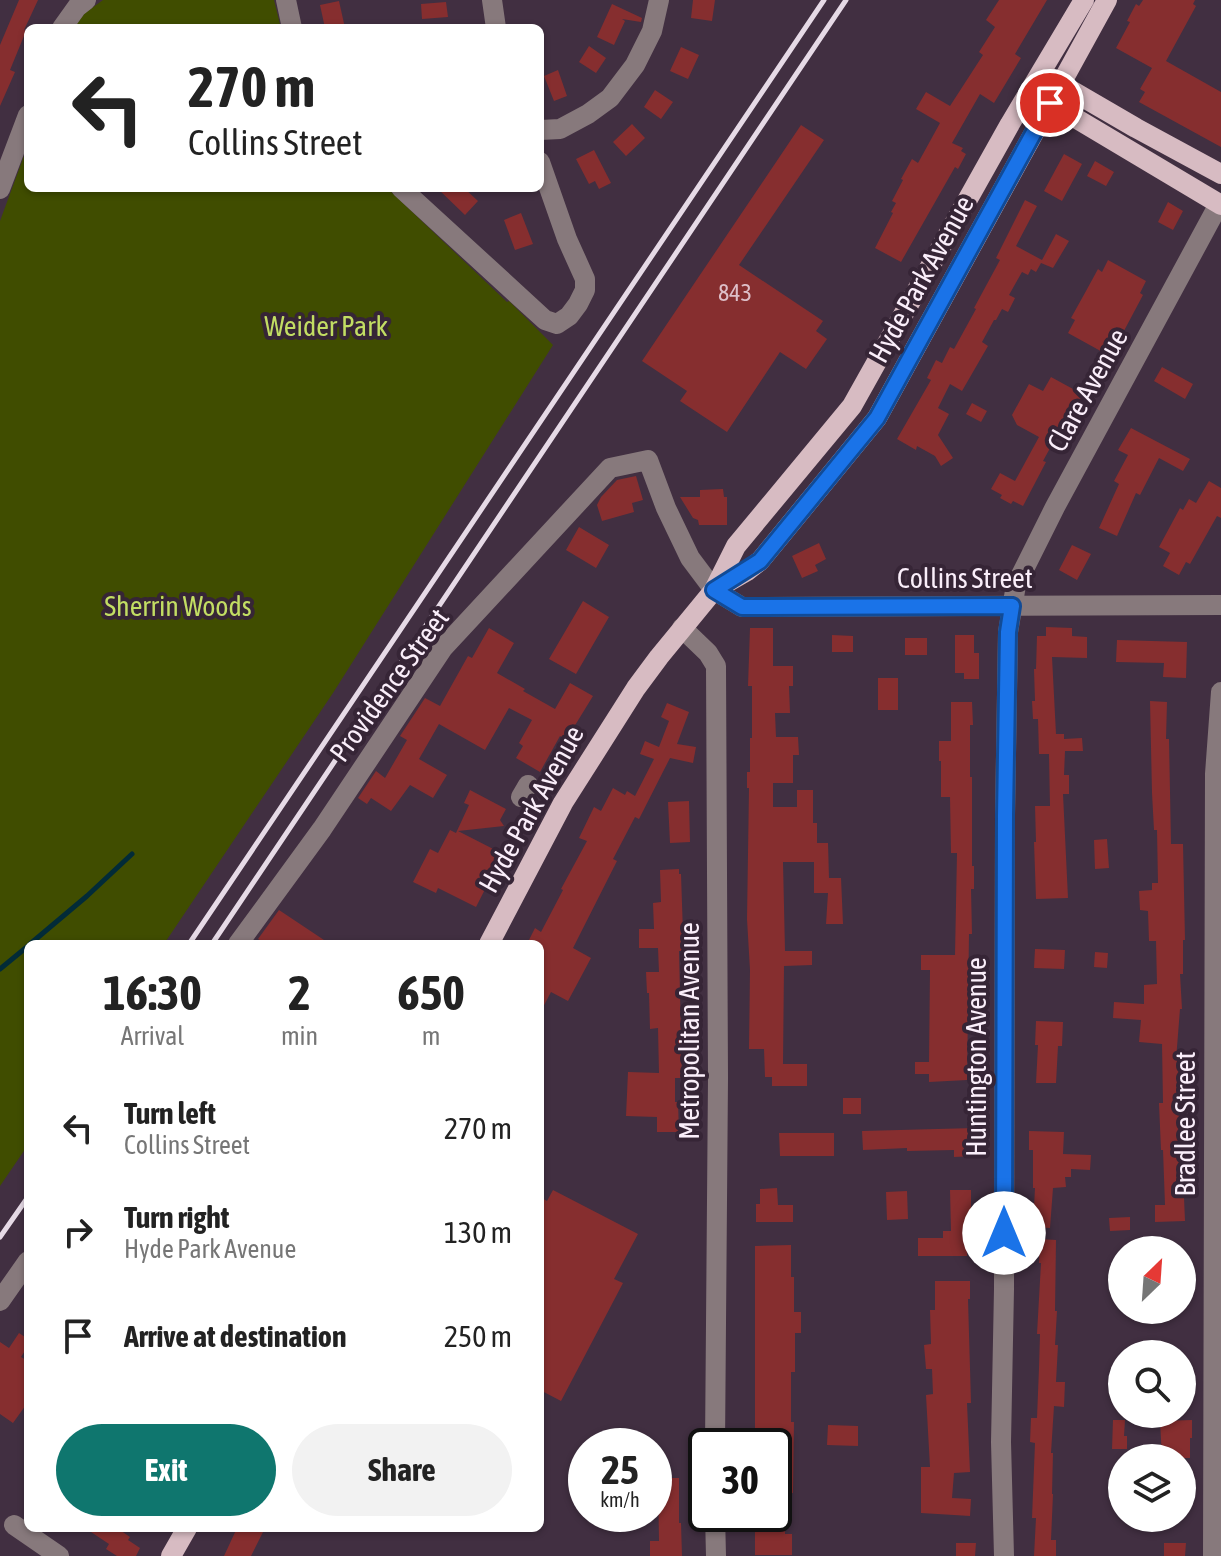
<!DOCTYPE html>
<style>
:root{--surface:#fff;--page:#f2f2f2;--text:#222;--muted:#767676;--accent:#0f766e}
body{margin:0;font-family:"Asap Condensed",sans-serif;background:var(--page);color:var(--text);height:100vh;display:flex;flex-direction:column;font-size:30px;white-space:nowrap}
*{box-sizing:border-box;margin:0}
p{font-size:26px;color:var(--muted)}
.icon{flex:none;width:44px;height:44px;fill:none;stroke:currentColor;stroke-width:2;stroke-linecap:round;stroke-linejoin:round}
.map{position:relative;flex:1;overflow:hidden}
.side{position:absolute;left:24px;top:940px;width:520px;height:592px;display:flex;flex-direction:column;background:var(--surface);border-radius:12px;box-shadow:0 2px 6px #0004}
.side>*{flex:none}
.banner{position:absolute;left:24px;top:24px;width:520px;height:168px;border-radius:12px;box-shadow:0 2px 6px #0004;background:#fff;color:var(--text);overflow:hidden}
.needle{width:52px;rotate:25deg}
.controls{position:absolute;left:1108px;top:1236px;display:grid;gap:16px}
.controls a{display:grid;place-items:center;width:88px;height:88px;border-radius:50%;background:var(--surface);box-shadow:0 2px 6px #0004;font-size:40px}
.speed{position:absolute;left:568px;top:1428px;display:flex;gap:16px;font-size:40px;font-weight:700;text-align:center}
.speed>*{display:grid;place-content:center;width:104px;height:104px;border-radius:50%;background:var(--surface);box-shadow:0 2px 6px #0004;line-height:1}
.speed small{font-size:20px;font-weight:400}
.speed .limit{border:4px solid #111;border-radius:12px;background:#fff;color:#111}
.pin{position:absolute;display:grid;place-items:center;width:68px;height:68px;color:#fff;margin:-34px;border:4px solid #fff;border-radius:50%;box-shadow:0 2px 8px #0007}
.me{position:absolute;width:88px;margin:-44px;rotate:0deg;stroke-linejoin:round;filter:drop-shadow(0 0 6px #0008)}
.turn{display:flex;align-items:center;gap:28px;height:168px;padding:0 32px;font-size:36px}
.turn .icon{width:104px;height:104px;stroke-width:2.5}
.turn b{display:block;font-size:56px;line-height:68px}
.eta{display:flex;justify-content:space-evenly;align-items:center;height:136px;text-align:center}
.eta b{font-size:48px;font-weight:700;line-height:56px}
.action{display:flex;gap:16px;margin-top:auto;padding:16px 32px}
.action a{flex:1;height:92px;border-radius:48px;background:var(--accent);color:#fff;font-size:32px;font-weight:700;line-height:92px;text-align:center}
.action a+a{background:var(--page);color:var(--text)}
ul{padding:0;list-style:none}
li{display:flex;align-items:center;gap:24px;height:104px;padding:0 32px}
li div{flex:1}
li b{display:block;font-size:30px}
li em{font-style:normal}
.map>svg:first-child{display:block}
</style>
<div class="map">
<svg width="1221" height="1556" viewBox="0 0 1221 1556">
<rect width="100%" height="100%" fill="#412f41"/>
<path fill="#404d00" d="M103,0H274L281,28H73L85,13Z
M28,145V188H387L507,302L509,301L553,345L333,693L164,944H28V1145L0,1186V221Z"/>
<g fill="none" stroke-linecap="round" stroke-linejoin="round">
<path stroke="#022b38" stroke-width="5" d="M30,944L87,896L132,854
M0,969L28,946"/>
</g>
<path fill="#862e2f" d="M19,0H38L24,30L26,31L10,70L15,72L0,106V45Z
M693,0H715L712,21L691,18Z
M999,0H1047L1015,54L1021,58L994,103L980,94L952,143L963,148L961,151L966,154L958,169L955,167L901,262L875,248L893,213L891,212L896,203L892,201L903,180L901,179L912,159L918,163L940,123L916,109L926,92L950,106L983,55L979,52L995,27L986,20Z
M1143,0H1195L1193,4L1196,6L1166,61L1221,92V147L1139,102L1145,92L1140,89L1152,68L1116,48L1130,22L1127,21L1136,4L1139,6Z
M339,1L345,28H325L320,5Z
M446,2L448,17L422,19L421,4Z
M612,4L642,18L641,22L622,19L625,21L614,45L597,37Z
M589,46L606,58L596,73L579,62Z
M681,47L699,55L688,79L670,71Z
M558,70L567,96L554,101L544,76Z
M655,90L673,102L661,119L644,107Z
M632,124L645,138L626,156L613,142Z
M801,125L824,140L739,265L823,321L816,331L827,339L806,369L780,352L727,432L680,401L687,391L642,361Z
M594,150L611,183L599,189L595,181L589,184L576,159Z
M1064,154L1082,164L1062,201L1044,191Z
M1095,161L1114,172L1106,186L1087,176Z
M437,188H464L478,201L465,215Z
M1025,200L1037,206L1016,246L1042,260L1056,234L1069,241L1053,268L1041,263L1036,272L1031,269L1028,275L1022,272L1009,295L1015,298L1008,312L1002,309L996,320H994L982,342L988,346L962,391L950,384L938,408L949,414L938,435L953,458L941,466L935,456L917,446L916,450L897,439L931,380L927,378L936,360L942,363L950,347L954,349L976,309L974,308L1000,260L996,258Z
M1168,202L1183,211L1173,230L1158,222Z
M521,213L533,244L515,250L504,220Z
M1108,260L1146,281L1140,293L1143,295L1117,344L1113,341L1106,354L1068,333L1075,320L1071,318L1086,291L1098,269L1102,272Z
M1162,367L1193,384L1185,399L1154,381Z
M1051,377L1084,395L1075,412L1071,410L1043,461L1046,462L1023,506L1013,501L1011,504L1000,498L1002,495L991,489L1000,473L1015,481L1039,437L1017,425L1012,415L1029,384L1043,391Z
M972,403L987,411L981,422L966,414Z
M1131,428L1190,459L1183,471L1159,458L1140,495L1136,493L1117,536L1099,528L1119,484L1114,481L1128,455L1118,450Z
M636,476L643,500L632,503L634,512L602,521L597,505L601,497L617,480Z
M1209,481L1221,488V518L1217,516L1190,564L1186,562L1179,575L1163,566L1170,553L1159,547L1180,508L1183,510L1189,499L1196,503Z
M723,489L724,497H727V525H699L698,520L693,518L680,497H700V490Z
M579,527L609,545L596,568L566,550Z
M819,543L826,559L815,565L818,571L802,578L792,556Z
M1072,545L1091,554L1077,580L1059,570Z
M583,601L609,617L576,674L549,659Z
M1046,627L1072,628V636L1087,637V658L1052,657L1056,734H1064V739L1082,738L1083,751H1065L1064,775H1069V794H1063L1068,898L1036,899L1034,842H1036L1035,806H1050L1049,754H1039L1038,719H1033L1032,701H1035L1034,669H1036L1037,636H1046Z
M489,628L514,643L497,673L525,689L523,691L555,709L570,683L593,696L566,740L560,736L540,772L516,758L523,746L519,743L532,720L509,708L485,750L439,724L419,759L447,775L433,798L410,785L391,811L371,798L367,804L358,798L376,771L385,778L407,740L400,736L425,698L440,706L468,656L472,658Z
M750,628H773V666H793V686H789L790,713H775L776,737H798L799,755H793V783H773V807H797V790H813V823H817V843H828L829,878H841L843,924H826L828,893H814V862H783L785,951H812V965L784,966L783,1064H807V1086H772V1077H765L764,1049H749L750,970L747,919L749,788H747V772H750V738H752V686H748Z
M832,635L853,636V652H832Z
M955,635H974V653H979V679H964V673H955Z
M905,638H927V655H905Z
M1117,640L1187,642L1186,678L1163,677L1164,663L1116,662Z
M878,678H898V710H878Z
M1150,701L1167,702L1166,739H1169L1171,844H1183L1185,940H1183V974H1180L1182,1009H1180L1176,1060L1183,1059V1079H1179L1185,1221L1155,1222V1205H1165L1163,1150H1161L1159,1103H1163L1162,1044L1139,1042L1141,1020L1113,1018L1114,1002L1144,1004V985L1157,984L1156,941H1149L1148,911L1140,910L1139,891L1152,890V883H1158L1157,830H1154L1152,793Z
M951,702H972L973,725H970V777H972V866H974V889H971L972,934H969L967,1080L929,1082V1074H915V1062H929L930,970H921V955H955L957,853H951L950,797H941V761H939V741H951Z
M667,703L689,712L677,744L696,747L693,763L670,758L639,819L635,817L613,859L617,861L573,948L591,958L568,1001L551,992L540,1013V944H527L535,928L541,932L563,890L561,889L587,841L579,838L594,807L601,811L613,788L625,795L627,791L635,796L654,759L640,754L645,741L659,747L669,721L661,717Z
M470,790L506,809L500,820L504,826L458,831L503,854L476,907L438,888L436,893L413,882L430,849L438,853L450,830L456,833L469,805L464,803Z
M689,801L690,842L670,843L668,802Z
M1107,839L1109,868L1095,869L1094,840Z
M679,869V874H681L683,933H686L687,951H679L682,1078H675V1102H678L679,1132H657V1117L626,1116L628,1072L659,1073L658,1028L650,1029L649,993H647L646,972H659L658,948H639V929H654L653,903L661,902L660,870Z
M279,910L330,944H266L258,939Z
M1035,949L1065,950L1064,969L1034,968Z
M1095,952L1108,953L1107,968L1094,967Z
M1036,1021L1063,1022L1062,1046H1058L1056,1083H1036L1038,1045H1035Z
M843,1098H861V1114H843Z
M975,1128V1156L954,1157V1150L907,1151V1148L863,1150L862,1131Z
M1029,1131L1064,1132L1063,1154L1091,1155L1090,1170L1071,1169V1177H1065L1066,1187L1053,1188L1050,1228L1033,1227L1035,1188H1033V1150H1029Z
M779,1133H834V1156H780Z
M777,1188L778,1205H793V1222H756V1204H760V1189Z
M553,1190L638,1234L614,1279L623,1283L561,1401L540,1390V1197L547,1201Z
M950,1190H971V1220H967V1256H918V1238H943V1231H951Z
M907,1191L908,1219L887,1220L886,1192Z
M1130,1217V1230L1110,1231L1109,1218Z
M1040,1239L1056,1240L1055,1311H1057L1055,1345H1058L1056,1382H1065L1064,1407L1054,1406L1051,1453H1053L1052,1494H1053L1051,1540H1056V1556H1034L1036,1518H1032L1035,1443L1030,1442L1031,1418H1037L1039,1368L1040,1334H1037L1041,1263H1039Z
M791,1245V1277H794V1312H801V1333H795V1372H791V1422H794L793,1493H774V1442H770V1437H755V1246Z
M935,1281H970V1299H968L971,1403H967L970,1472L954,1473L952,1498L971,1499L970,1516L921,1513V1467H930L926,1395L933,1394L932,1369H926L924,1345L931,1344L930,1310H935Z
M19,1333L28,1339V1346L21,1357L28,1361V1402L13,1423L0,1414V1342L9,1348Z
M1113,1420H1125L1124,1436H1127V1449H1112Z
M1192,1420V1438H1190V1458H1162L1160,1421Z
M828,1425L858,1426V1446L827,1445Z
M658,1478H679V1523H681L682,1556H650V1541H659Z
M755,1514H785V1534H792V1555H755Z
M85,1528H117L130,1537L128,1540L140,1548L136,1556H117L106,1549L109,1544Z
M237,1528H265L251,1556H224Z
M956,1543H976L975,1556H956Z
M1164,1543H1186L1185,1556H1164Z"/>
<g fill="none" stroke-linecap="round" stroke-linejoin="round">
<path stroke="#87797c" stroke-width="20" d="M286,0L292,28
M492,0L496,28
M62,28L77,7L86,0
M540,130L560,129L588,114L610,98L635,65L652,31L659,0
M401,188L545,320L557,324L569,316L578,304L585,290V279L567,239L540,162
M0,189L28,115
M682,628L708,653L716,666L718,1078L715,1446
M521,797L528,785
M238,944L322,829L443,648L610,468L648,460L666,508L690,558L714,590L742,607L1221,605
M0,1301L28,1261
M715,1514L716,1556
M14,1525L59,1556
M1004,1556L1001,1442L1004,1289L1005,816L1008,632L1016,585L1055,507L1219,204
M1213,1556L1215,774L1221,692"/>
<path stroke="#d7bbc2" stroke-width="20" d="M1050,78L1136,128L1221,174
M1040,97L1221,205
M714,590L747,571L760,561L877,418L1107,0
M489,944L563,803L636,688L659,657L714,590L736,546L852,406L1010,124L1084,0
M171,1556L187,1528"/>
<path stroke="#e6dae6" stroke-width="5" d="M189,944L824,0
M212,944L846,0
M0,1237L28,1197"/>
</g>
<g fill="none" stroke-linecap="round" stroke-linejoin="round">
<g stroke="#114b97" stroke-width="20">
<path id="route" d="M1004,1233L1005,816L1008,632L1012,606L742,607L714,590L760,561L877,418L1050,103"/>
</g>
<use href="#route" stroke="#1a73e8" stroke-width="14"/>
</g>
<g text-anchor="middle" stroke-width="8" stroke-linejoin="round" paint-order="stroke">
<g font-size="24" fill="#ddbec7">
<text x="735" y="301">843</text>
</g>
<g font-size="28" fill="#faeefa" stroke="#362536">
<text transform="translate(921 279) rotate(-61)" y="10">Hyde Park Avenue</text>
<text transform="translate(1087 390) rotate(-61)" y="10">Clare Avenue</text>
<text x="965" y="588">Collins Street</text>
<text transform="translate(389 685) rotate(-54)" y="10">Providence Street</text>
<text transform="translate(531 809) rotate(-61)" y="10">Hyde Park Avenue</text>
<text transform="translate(689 1031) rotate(-90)" y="10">Metropolitan Avenue</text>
<text transform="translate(976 1057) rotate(-90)" y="10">Huntington Avenue</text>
<text transform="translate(1185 1124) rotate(-90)" y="10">Bradlee Street</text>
</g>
<g font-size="28" fill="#c2dd63" stroke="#362536">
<text x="326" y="336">Weider Park</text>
<text x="178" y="616">Sherrin Woods</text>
</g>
</g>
</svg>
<div class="controls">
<a><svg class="needle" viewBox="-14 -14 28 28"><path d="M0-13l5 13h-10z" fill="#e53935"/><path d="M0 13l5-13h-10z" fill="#767676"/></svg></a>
<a><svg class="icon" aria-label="search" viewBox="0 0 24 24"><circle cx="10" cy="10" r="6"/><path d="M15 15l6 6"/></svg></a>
<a><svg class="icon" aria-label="layers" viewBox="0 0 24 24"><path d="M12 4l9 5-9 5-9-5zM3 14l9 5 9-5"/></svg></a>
</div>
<div class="speed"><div>25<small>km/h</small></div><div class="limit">30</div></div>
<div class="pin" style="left:1050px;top:103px;background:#d93025"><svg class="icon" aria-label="arrive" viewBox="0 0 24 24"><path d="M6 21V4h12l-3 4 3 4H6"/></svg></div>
<svg class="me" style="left:1004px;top:1233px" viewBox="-20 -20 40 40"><circle r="19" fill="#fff"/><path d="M0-13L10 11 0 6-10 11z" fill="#1a73e8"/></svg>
<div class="banner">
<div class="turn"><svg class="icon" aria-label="left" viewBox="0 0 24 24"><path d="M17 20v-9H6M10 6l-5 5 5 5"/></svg><div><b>270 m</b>Collins Street</div></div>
</div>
<section class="side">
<div class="eta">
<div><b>16:30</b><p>Arrival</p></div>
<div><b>2</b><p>min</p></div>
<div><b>650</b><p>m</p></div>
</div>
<ul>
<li><svg class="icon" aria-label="left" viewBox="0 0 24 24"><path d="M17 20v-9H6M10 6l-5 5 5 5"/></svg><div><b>Turn left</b><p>Collins Street</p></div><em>270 m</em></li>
<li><svg class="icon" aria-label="right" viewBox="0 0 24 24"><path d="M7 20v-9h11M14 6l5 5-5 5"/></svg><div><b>Turn right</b><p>Hyde Park Avenue</p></div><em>130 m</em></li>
<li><svg class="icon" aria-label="arrive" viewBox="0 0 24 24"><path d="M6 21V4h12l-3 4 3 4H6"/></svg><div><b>Arrive at destination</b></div><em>250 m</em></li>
</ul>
<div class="action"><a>Exit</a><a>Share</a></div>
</section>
</div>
